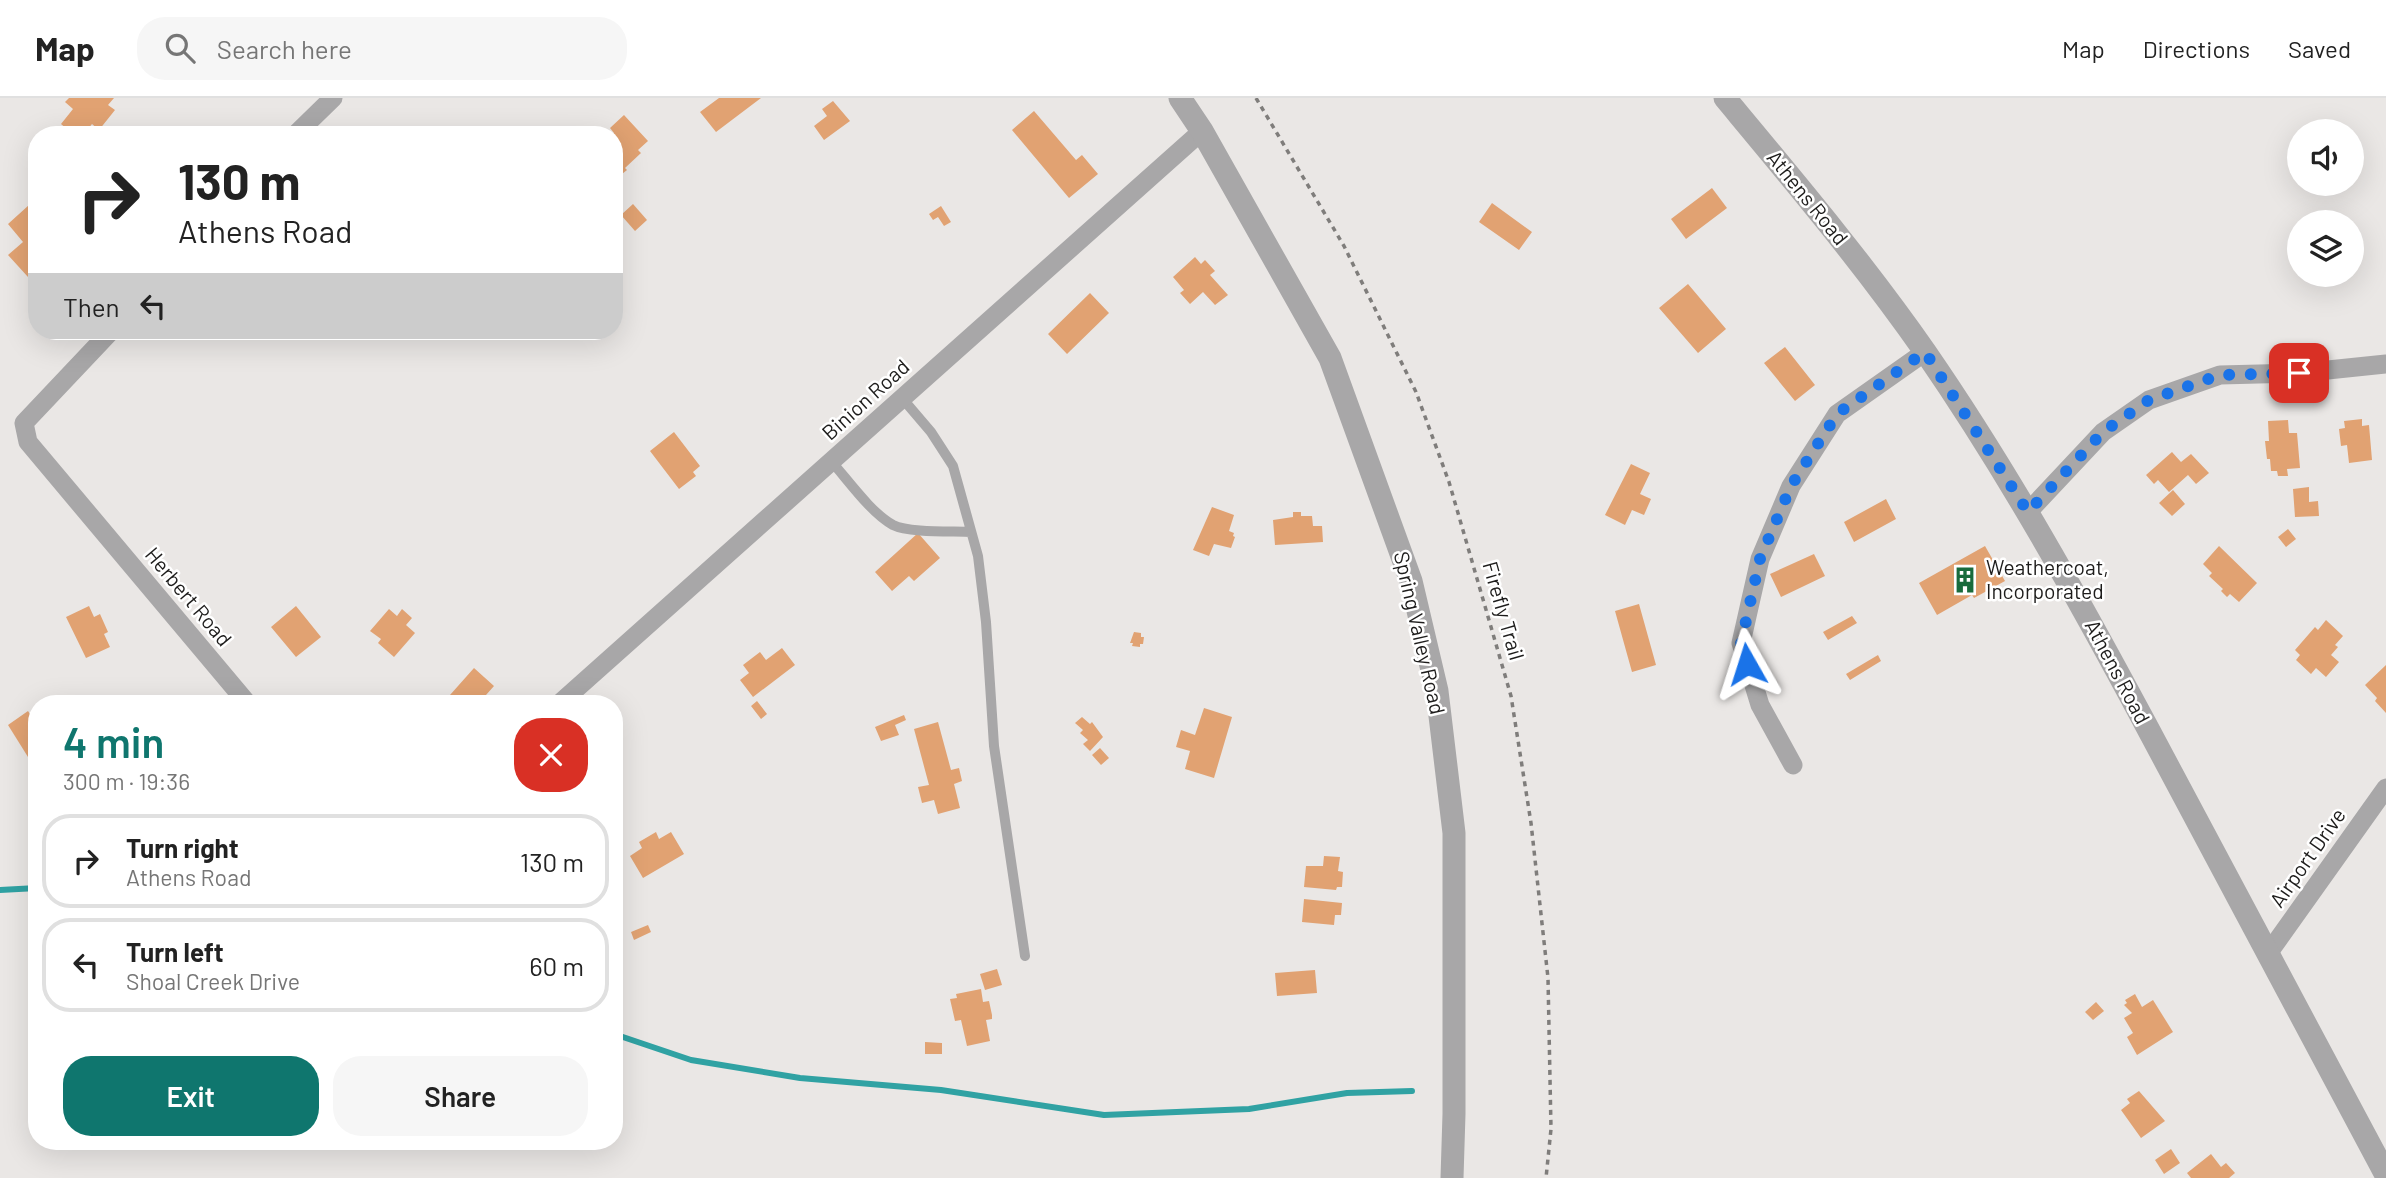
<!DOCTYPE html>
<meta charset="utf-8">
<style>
:root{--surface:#fff;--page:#f6f6f6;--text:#222;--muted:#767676;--line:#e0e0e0;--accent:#0f766e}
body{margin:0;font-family:Barlow,sans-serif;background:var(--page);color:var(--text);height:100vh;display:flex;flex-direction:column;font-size:26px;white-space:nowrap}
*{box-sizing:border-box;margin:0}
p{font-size:23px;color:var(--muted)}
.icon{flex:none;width:38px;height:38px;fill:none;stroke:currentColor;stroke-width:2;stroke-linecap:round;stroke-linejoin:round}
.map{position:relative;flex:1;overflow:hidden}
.drawer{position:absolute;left:28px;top:597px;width:595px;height:455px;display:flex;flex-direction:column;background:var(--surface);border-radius:28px;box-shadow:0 7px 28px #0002}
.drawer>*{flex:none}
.guide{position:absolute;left:28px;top:28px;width:595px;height:214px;border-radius:28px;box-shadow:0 7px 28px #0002;background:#fff;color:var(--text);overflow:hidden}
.tools{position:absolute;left:2287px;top:21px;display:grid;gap:14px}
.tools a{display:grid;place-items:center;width:77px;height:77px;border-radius:50%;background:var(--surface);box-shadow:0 7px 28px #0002;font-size:35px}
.pin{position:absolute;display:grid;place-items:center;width:60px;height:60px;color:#fff;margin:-30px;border-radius:14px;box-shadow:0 4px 10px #0006}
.me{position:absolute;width:77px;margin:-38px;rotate:354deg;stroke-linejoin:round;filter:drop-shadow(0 0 5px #0008)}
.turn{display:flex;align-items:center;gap:24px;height:147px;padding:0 35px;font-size:32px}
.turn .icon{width:91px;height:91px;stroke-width:2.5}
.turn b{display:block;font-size:49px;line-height:60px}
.then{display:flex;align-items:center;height:66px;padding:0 35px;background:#0003;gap:14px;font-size:26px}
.round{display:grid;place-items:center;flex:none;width:74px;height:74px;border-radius:28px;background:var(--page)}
.headline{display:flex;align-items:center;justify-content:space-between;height:119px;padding:0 35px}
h1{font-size:42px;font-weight:600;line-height:52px;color:var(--accent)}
.action{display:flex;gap:14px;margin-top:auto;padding:14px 35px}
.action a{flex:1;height:80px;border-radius:28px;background:var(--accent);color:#fff;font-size:28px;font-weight:600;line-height:80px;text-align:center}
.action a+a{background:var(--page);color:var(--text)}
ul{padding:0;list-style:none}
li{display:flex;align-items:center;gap:21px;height:94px;margin:0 14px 10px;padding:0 21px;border:4px solid var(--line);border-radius:28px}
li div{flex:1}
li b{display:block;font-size:26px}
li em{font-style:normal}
header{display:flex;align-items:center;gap:42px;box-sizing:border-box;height:98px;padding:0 35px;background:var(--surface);border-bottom:2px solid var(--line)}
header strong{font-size:33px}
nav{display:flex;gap:38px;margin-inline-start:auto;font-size:24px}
.search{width:490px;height:63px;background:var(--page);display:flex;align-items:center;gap:18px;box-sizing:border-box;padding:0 24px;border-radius:28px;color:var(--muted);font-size:26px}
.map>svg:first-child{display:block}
</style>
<header>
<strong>Map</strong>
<div class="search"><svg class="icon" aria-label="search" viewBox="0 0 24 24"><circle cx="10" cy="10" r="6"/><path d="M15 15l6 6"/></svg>Search here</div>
<nav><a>Map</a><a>Directions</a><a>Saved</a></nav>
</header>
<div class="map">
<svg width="2386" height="1080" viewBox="0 0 2386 1080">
<rect width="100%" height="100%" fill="#eae7e5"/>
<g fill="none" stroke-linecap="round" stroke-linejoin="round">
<path stroke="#30a2a3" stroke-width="6" d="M0,792L37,790
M614,936L691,962L800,980L941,992L1104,1017L1249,1011L1347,995L1412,993"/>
</g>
<path fill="#e1a272" d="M69,0H114L108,7L115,12L99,32L92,26L83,37H74L61,26L73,11L65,4Z
M719,0H761L716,34L700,14Z
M833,3L850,23L824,42L814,28L827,18L822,11Z
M1034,13L1076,62L1082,57L1098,76L1069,100L1012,32Z
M624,17L648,43L638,52L641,55L625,70L627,72L622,76L618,72L614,75V37H612L614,35L610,30Z
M1712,90L1727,110L1686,141L1671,121Z
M1492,105L1532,134L1519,152L1479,124Z
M633,106L647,122L635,133L621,117Z
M29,107L37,115V171L28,179L8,157L23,144L8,126Z
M941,108L951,124L944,128L938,119L933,122L929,116Z
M1195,159L1201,166L1205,162L1215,173L1210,177L1228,197L1215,207L1203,194L1190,206L1180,195L1184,192L1173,179Z
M1688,186L1726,231L1698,255L1659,210Z
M1090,195L1109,215L1067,256L1048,236Z
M1785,249L1815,287L1795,303L1764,265Z
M2362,321V328L2369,327L2372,362L2349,365L2347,347L2341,348L2339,331L2345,330L2344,323Z
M2288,322L2289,335H2297L2300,370L2287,371L2288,378H2278L2277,373H2271L2270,361H2267L2265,343H2269L2268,323Z
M674,334L700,368L693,374L696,378L679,391L650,353Z
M2172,354L2181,364L2191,356L2209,375L2196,386L2188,377L2169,394L2158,382L2154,386L2146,377Z
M1631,366L1650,375L1640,396L1651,401L1644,417L1632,412L1625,427L1605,417Z
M2309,389V404L2318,403L2319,418L2295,419L2293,391Z
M2173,392L2185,406L2172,418L2159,405Z
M1886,401L1896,421L1854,444L1844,424Z
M1212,409L1234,417L1229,433L1234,435L1233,438L1235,439L1231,450L1214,446L1209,458L1193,452Z
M1293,414H1301V418H1312L1313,428H1322L1323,444L1275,447L1273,422L1293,419Z
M2288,431L2296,441L2286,449L2278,439Z
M918,435L940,460L914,483L909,478L892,493L875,474Z
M1985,448L2005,483L1974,500L1972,497L1937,517L1919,485Z
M2219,448L2257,485L2239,504L2230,496L2227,499L2221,493L2223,491L2209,478L2212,475L2203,466Z
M1814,456L1825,478L1781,499L1770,476Z
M1639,506L1656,567L1632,574L1615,513Z
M89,508L94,519L100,516L108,534L104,536L110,549L86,560L66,519Z
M296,508L321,539L296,559L271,529Z
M389,511L397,518L402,511L412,520L406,527L415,535L394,559L378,545L381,541L370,533Z
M1852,518L1857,525L1828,542L1823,534Z
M2326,522L2343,538L2335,547L2338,549L2331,557L2339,564L2326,579L2316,570L2311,576L2296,562L2300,557L2295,552L2315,529L2318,532Z
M1134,534L1141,535V539H1144L1143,546H1140V549L1132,548L1133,545H1130Z
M782,550L795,567L753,599L740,582L749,575L743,567L760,554L766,562Z
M1878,557L1881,563L1850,582L1846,576Z
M2386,567V615L2375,603L2377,600L2365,587Z
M474,570L494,588L486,597L489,600L484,606H442Z
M757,603L767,616L761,621L751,608Z
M1204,610L1232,619L1214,680L1185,671L1190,653L1176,649L1181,632L1195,637Z
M28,613L37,627V654L28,659L8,627Z
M904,617L906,622L895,627L899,637L881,643L875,629Z
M1082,619L1090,626L1092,624L1103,639L1090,653L1083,646L1088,642L1080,635L1083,632L1075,625Z
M938,624L951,672L959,670L962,683L954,686L960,710L938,716L934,702L922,705L918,689L929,687L914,631Z
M1100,650L1109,660L1101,667L1092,657Z
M656,734L659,741L671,734L684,756L643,780L630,758L642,750L639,744Z
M1324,758L1340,759L1338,773L1343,774L1342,789H1337L1336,792L1304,789L1306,768H1323Z
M1304,801L1342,805L1341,817H1335L1334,827L1302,824Z
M648,827L651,834L634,842L631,834Z
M997,871L1002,887L985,892L980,876Z
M1315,872L1317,895L1277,898L1275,875Z
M981,891L983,904L989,903L992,917V921L986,922L990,943L967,948L961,922L955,923L950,901L957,900L956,896Z
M2135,896L2142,909L2153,902L2173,934L2137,957L2127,939L2133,935L2124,920L2132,915L2124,907L2127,905L2125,902Z
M2096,904L2104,913L2093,922L2085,914Z
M925,944L942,945V956H925Z
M2139,993L2165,1023L2141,1040L2121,1012L2130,1005L2127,1001Z
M2171,1051L2180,1065L2164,1076L2155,1062Z
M2211,1056L2221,1069L2226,1065L2235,1075L2229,1080H2191L2187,1075Z"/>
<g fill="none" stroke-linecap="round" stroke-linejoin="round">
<path stroke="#7f7d7b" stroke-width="3.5" stroke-dasharray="5 5" stroke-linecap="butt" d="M1256,0L1344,148L1416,294L1449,384L1511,598L1531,725L1548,880L1551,1031L1546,1080"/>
<path stroke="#a8a7a8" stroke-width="10" d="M902,300L931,334L953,368L978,458L986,524L994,648L1025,858
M831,363C848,382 871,415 893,427C909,435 952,433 971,434"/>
<path stroke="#a8a7a8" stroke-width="19" d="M295,37L333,0
M111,233L24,325L28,344L248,606
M2028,414L2103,334L2149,302L2220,277L2299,275L2386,266
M559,606L1202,33
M1793,667L1760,607L1741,545L1760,461L1791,388L1837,316L1925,254
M2267,857L2386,690"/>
<path stroke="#a8a7a8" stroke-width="23" d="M1180,0L1202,33L1330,260L1411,483L1437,593L1454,735V1016L1452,1080
M1725,0C1794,83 1864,166 1926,255C2008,374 2078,500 2146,627C2227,777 2305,928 2386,1077"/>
</g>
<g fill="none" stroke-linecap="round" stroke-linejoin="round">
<path stroke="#1a73e8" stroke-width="12" stroke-dasharray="0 21.6" d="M1747,566L1741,545L1760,461L1791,388L1837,316L1925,254L2028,414L2103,334L2149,302L2220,277L2299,275"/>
</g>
<defs>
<g id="building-bare" transform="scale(2.1)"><path d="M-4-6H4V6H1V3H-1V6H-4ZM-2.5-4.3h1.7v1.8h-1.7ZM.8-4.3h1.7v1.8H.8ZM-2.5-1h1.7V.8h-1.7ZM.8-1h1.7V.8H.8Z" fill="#196b3c" stroke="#fff" stroke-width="2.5" paint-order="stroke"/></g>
</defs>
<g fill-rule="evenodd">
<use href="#building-bare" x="1965" y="482"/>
</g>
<g text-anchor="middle" stroke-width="5" stroke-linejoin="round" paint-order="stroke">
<g font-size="21" fill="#1d1c1b" stroke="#fff">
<text transform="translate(1807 100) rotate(51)" y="7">Athens Road</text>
<text transform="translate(866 302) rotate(-42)" y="7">Binion Road</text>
<text transform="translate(188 499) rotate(50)" y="7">Herbert Road</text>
<text transform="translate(1503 513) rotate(74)" y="7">Firefly Trail</text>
<text transform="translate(1419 535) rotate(77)" y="7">Spring Valley Road</text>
<text transform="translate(2117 574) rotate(62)" y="7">Athens Road</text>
<text transform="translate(2308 760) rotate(-55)" y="7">Airport Drive</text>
</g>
<g font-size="21" fill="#1d1c1b" stroke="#fff" text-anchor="start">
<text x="1986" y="477">Weathercoat,<tspan x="1986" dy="24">Incorporated</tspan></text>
</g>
</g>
</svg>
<div class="tools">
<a><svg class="icon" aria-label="sound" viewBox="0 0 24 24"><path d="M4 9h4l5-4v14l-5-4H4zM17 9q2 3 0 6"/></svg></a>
<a><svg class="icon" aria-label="layers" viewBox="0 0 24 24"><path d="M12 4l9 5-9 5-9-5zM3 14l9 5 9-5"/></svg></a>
</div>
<div class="pin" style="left:2299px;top:275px;background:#d93025"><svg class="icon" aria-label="arrive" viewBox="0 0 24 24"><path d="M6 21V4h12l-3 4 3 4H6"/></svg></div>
<svg class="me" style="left:1747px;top:566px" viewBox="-20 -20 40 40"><path d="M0-17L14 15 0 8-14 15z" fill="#1a73e8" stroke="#fff" stroke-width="4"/></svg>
<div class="guide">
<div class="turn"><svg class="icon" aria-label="right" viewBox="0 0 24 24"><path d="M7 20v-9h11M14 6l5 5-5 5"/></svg><div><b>130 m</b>Athens Road</div></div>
<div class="then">Then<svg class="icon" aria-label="left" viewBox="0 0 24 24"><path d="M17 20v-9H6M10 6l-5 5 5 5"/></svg></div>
</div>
<section class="drawer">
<div class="headline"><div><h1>4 min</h1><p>300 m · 19:36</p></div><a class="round" style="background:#d93025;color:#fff"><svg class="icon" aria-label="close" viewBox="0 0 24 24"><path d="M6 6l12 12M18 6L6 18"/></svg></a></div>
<ul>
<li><svg class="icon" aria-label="right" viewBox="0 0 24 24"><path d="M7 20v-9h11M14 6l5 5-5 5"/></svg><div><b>Turn right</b><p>Athens Road</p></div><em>130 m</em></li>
<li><svg class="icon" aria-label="left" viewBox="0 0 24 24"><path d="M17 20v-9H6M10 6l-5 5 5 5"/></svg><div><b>Turn left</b><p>Shoal Creek Drive</p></div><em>60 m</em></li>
</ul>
<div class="action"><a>Exit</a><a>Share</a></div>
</section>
</div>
